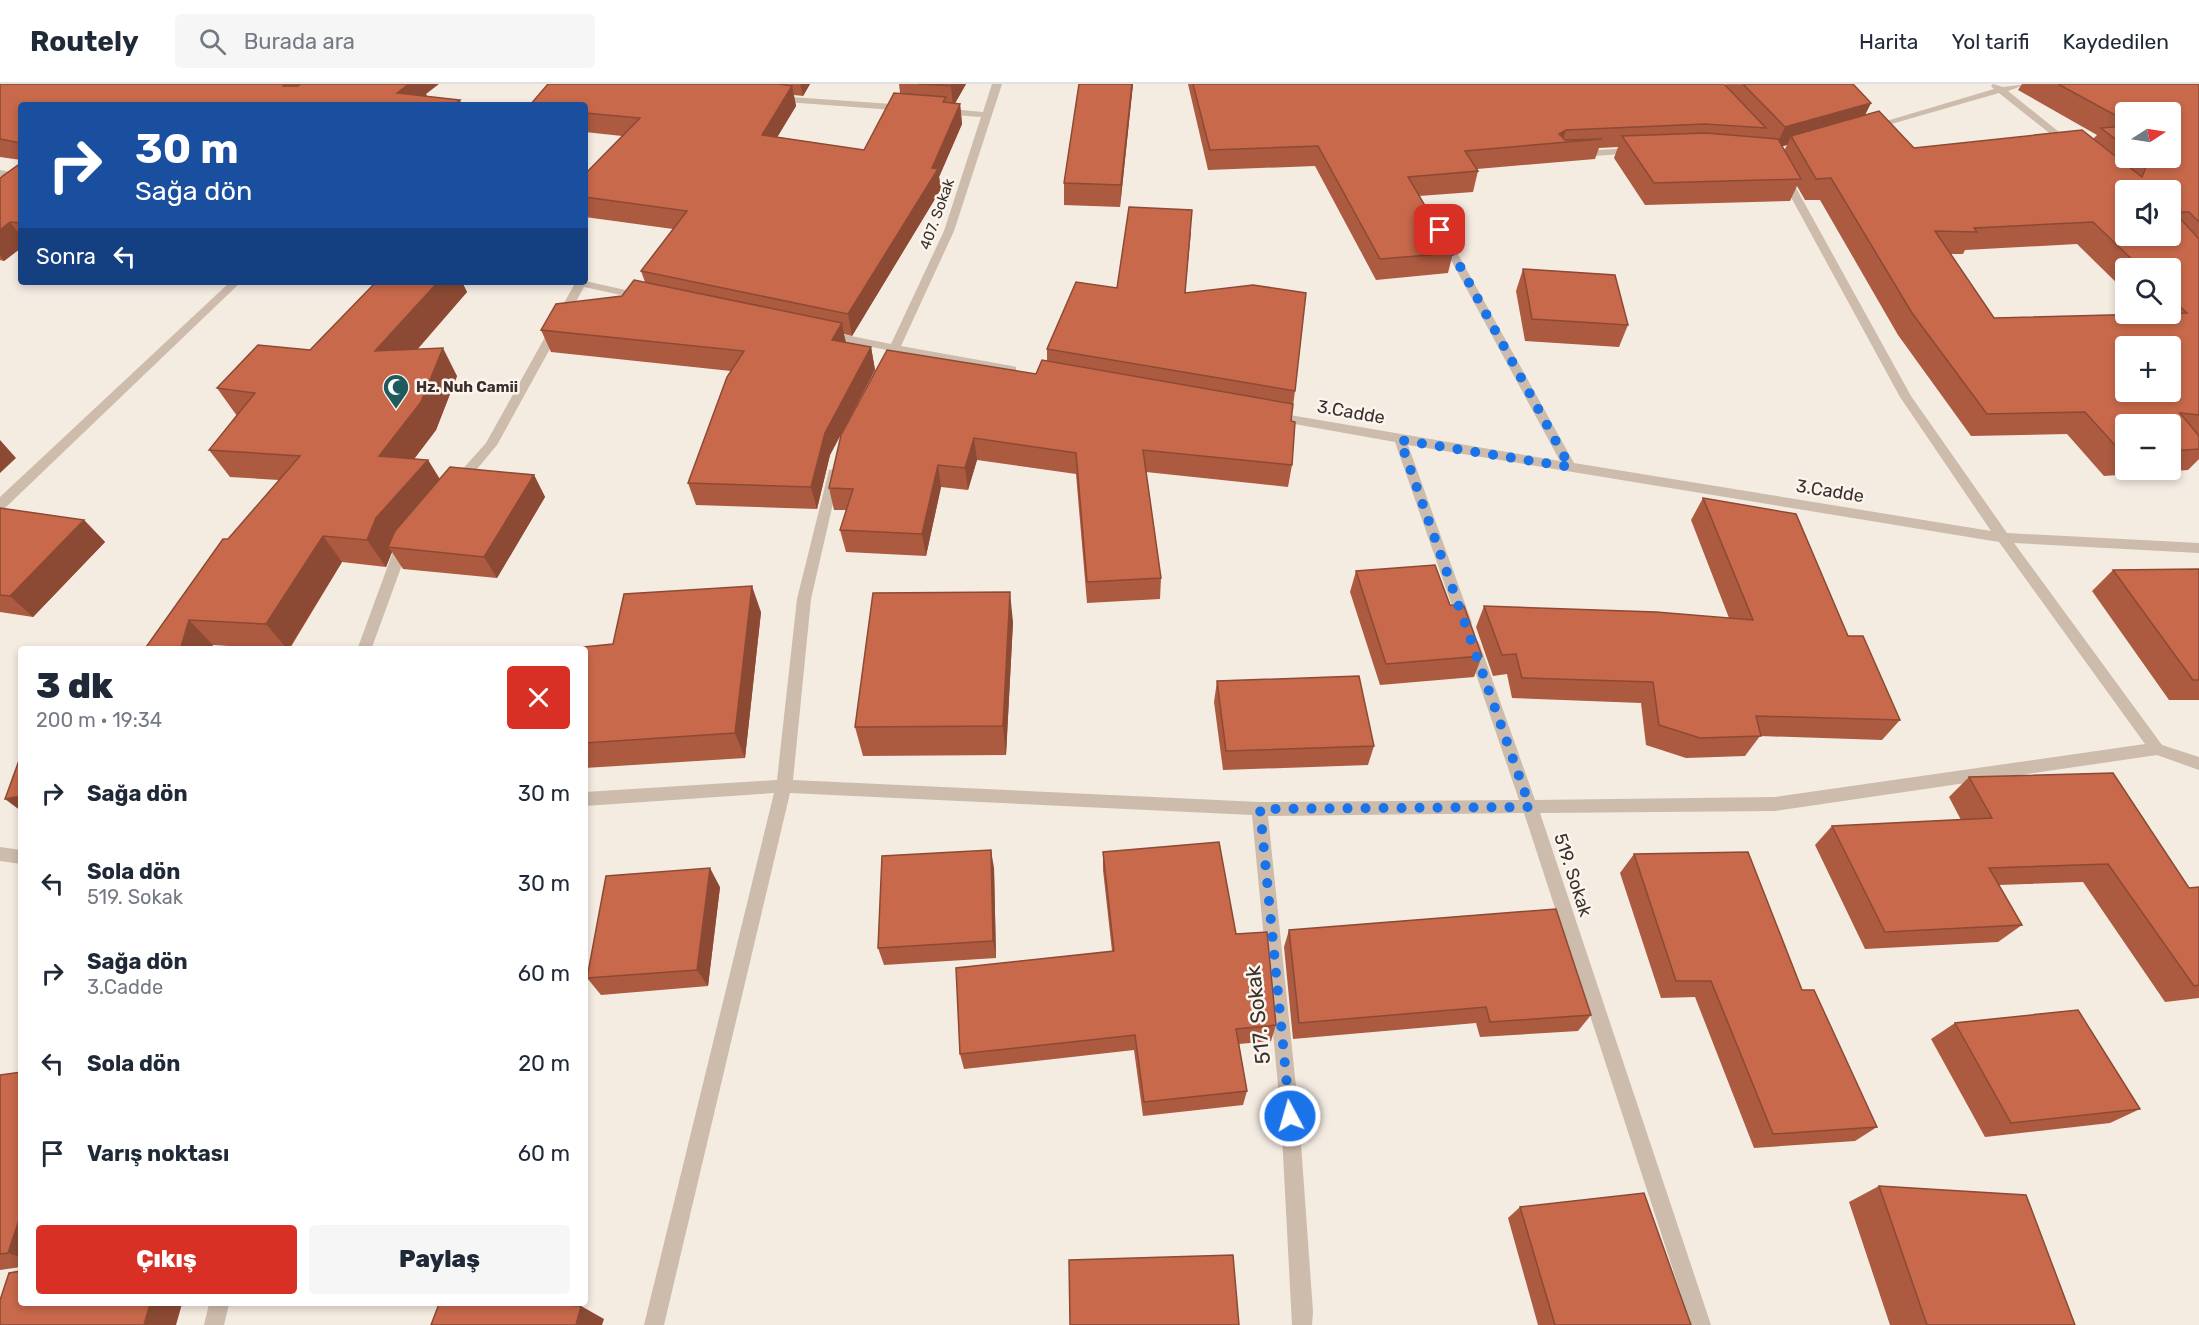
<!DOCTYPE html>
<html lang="tr">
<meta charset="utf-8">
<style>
:root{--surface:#fff;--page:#f6f6f7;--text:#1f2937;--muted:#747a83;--line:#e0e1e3;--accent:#d93025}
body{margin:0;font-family:Rubik,sans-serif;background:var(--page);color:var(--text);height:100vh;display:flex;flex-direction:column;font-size:22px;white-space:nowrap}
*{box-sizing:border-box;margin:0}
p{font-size:20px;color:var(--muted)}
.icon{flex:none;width:33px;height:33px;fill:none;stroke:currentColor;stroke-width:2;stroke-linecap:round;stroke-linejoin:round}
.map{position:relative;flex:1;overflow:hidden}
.panel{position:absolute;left:18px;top:562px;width:570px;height:660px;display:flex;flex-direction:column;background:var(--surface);border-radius:6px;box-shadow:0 3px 9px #0003}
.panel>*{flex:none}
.hud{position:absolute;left:18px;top:18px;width:570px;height:183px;border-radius:6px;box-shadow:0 3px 9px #0003;background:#1a4fa0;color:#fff;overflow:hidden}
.needle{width:39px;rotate:78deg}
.fabs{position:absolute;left:2115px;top:18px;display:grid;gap:12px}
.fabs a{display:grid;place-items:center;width:66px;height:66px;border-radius:6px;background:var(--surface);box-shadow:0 3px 9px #0003;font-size:30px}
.pin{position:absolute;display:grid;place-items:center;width:51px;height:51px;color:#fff;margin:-26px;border-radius:12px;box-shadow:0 3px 9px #0006}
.me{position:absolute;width:66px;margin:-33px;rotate:354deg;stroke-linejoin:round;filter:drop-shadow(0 0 4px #0008)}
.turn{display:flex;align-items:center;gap:21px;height:126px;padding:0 18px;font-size:27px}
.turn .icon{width:78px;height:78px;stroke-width:2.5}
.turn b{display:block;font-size:42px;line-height:51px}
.then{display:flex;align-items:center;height:57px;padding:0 18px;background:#0003;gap:12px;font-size:22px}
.round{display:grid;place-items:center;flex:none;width:63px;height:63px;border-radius:6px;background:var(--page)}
.overview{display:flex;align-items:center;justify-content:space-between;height:102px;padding:0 18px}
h1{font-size:36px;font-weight:800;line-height:45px}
.cta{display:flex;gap:12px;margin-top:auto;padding:12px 18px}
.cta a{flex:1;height:69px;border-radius:6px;background:var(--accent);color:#fff;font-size:24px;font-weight:800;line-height:69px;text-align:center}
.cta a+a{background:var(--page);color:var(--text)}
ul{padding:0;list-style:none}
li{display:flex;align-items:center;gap:18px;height:90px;padding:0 18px}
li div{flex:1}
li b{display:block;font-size:22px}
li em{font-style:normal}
header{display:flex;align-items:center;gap:36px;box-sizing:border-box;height:84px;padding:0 30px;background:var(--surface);border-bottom:2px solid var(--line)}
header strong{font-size:28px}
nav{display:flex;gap:33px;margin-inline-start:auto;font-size:21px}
.search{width:420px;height:54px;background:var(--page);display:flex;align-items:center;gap:15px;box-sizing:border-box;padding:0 21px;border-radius:6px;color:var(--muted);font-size:22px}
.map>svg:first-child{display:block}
</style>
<header>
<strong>Routely</strong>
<div class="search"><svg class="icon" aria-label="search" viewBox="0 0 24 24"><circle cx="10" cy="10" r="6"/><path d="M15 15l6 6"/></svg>Burada ara</div>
<nav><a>Harita</a><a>Yol tarifi</a><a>Kaydedilen</a></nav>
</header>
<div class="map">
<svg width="2199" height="1241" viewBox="0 0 2199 1241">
<rect width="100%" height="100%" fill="#f4ebe1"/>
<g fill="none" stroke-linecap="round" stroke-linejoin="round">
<path fill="#cdbbac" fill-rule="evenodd" d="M992,0H1002L954,147L901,262L1012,282L1016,283V289L898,268L894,276L890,277L884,273L887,266L822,253L820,251L826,247L891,260L944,147L981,33L940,30L935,27L940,24L983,28Z
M1993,0L2003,3L2027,0L2008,7L2074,60V64H2068L1999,9L1874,45L1866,43L1994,5L1991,2Z
M776,12L907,21L912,24L907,27L773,17L771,15Z
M1635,64L1638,65V69L1578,73L1573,70L1578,67Z
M0,86L21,90V96L0,92Z
M1785,90L1790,93L1911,312L2007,449L2199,459V469L2014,459L2162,661L2199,673V686L2157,671L1775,727L1540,729L1711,1241H1691L1524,729L1268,732L1299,1032L1313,1228L1312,1241H1292L1281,1032L1252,731L790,709L664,1241H644L774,709L585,722V708L777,696L797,515L829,386L834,385L840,389L811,515L793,696L1259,718L1519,716L1466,561L1468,557H1478L1480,561L1535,716L1775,713L2145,660L1999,458L1408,361L1472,539L1465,544L1458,539L1395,358L1272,336L1266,332L1272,328L1560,377L1439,154L1444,151L1449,154L1574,379L1991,447L1900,313L1780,93Z
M585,197L648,211L650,213L644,216L584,203L497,361L462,403H452L451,400L452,397L486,359L574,201L569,198Z
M230,198H241L5,424L0,426V413Z
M406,454L413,459L407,467L371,566H357L394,465L401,456Z
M0,763L21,766V780L0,777Z
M209,1220H229L224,1241H204Z"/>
</g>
<path fill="#ac5a40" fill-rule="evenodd" d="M0,0L426,10L427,12L21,21V76L0,73Z
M548,0H810L803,12L794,11L796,22L777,53L864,66L900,9L899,0H966L955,19L960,20L962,40L939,93L941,105L852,252L844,250L846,258L871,263L875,286L830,371L817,425L696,421L688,399L731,287L551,268L541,246L622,212L645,198L641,187L673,145L585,133V90L622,52L585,48V21Z
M1133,0L1120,123L1064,121V99Z
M1188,0H1724L1726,2V0H1853L1871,19L1865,31L1914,64L2093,55L2097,51L2018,6L2022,0H2199V375L2188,386L2104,392L2067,350L1971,352L1898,251L1820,116H1805L1797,102L1790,117L1645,121L1614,74L1618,63L1599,64L1595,75L1477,85L1478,87L1473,108L1419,112L1453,169L1448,189L1376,196L1315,82L1208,86ZM2126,28L2170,74H2126ZM1787,61L1784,67L1782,62ZM2077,160L2126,208V184H2170V230L1994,234L1950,170H1963L1965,166ZM2126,340H2170V386H2126Z
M21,79V164L4,177L0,176V94Z
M1191,148L1185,209L1295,307L1291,337L1292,381L1288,403L1146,388L1161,494L1160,515L1087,519L1076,390L977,376L968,406L941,403L926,472L846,468L840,446L846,426H834L829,404L1036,290L1047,277V265L1117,204Z
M1523,185L1628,241L1619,263L1525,257L1516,207Z
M376,198H462L467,208L417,266L457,292L436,346L414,375L428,376L440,395L534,391L545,413L497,494L403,485L392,468L386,483L342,478L289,566L213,561L144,566L279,396L230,393L209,366L237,332L217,304L310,266Z
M1703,414L1848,552L1900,636L1882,656L1760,652L1745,672L1686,674L1646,661L1641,619L1512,614L1507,590L1493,592L1476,543L1484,522L1729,534L1691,436Z
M0,424L84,436L105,458L33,533L0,528Z
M2199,485V616H2169L2092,507L2113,486Z
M1356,487L1450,521L1482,572L1474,593L1380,601L1350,508Z
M761,528L745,674L585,684V566Z
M1013,538L1006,671L863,672L855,643Z
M1217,597L1374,662L1368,681L1223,686L1214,618Z
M1969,693L2189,804L2199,803V914L2165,918L2083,798L1999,801L2022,841L1998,858L1865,865L1815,761L1832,742L1961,736L1949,713Z
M1103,768L1236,850L1276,941L1271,957L1239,960L1247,1007L1243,1021L1143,1032L1134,966L964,985L960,970L1112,867L1103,786Z
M1634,770L1802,906L1877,1043L1855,1057L1754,1064L1695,913L1661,914L1620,789Z
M994,784L996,874L884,881L878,864Z
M720,803L708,902L601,911L587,894Z
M1289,846L1591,931L1578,947L1480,953L1476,939L1293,955L1284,863Z
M1955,939L2140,1025L2110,1039L1985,1053L1931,955Z
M21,988V1183L0,1186V991Z
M1879,1102L2075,1241H1890L1849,1118Z
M1520,1123L1691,1241H1538L1508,1134Z"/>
<path fill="#8c4a34" d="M284,0H320L295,19L283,2Z
M409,0H439L426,10L427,13L397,9Z
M800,0H810L803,12Z
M952,0H966L953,23L951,2Z
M1132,0H1133L1120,123L1121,101Z
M792,2L796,22L766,72L762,51Z
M460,16L462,21H454Z
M1871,19L1860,40L1791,52L1787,61L1775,64L1785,43Z
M960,20L962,40L939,93L941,105L852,252L848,230L932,84Z
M1566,46L1562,58L1559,50Z
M10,138L21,152V164L4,177L0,171V146Z
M438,198H462L467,208L391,295L375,267Z
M842,239L846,262L832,256Z
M871,263L875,286L830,371L817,425L811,403L825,349Z
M443,264L457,292L436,346L396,399L379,372Z
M974,354L977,376L968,406L965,384Z
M0,356L16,374L0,389Z
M428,376L444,403L388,463L392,468L386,483L367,456L376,434Z
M938,381L941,403L926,472L922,450Z
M534,391L545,413L497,494L484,473Z
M84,436L105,458L33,533L10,512Z
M323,452L342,478L288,566L266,540Z
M752,502L761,528L745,674L735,649Z
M1010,508L1013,538L1006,671L1003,642Z
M189,536L213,561L212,566H180Z
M21,712V727L5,715Z
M991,766L994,784L996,874L993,857Z
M710,784L720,803L708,902L697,886Z
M21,1130V1173L8,1169Z
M150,1220H182L176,1241H144Z
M581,1222L604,1235L602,1241H576Z"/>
<path fill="#c8694b" stroke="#8c4a34" stroke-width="1.5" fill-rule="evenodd" d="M0,0H284L283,2H298L301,0H409L397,9L460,16L454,21H21V59L0,55Z
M548,0H778L792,2L762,51L864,66L894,9L946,13L943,18L960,20L932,84L938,85L848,230L641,187L687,127L585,113V90L640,34L585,29V21H530Z
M918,0H952L951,2Z
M1079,0H1132L1121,101L1064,99Z
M1193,0H1724L1766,44L1705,40L1566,46L1559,50L1565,56L1602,55L1465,67L1478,87L1408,93L1453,169L1380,175L1318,62L1210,66Z
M1743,0H1853L1871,19L1785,43Z
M2058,0H2199V138L2189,128H2178L2176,130L2199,155V331L2180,329L2199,352V365L2170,367V340H2126V370H2123L2085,328L1987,330L1912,229L1831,94L1816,95L1791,52L1879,27L1914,64L2082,46L2142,93L2146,83L2137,74H2170V28H2126V37ZM2126,106H2170V152H2126ZM2093,138L2141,184H2170V213L2187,229L1994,234L1935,147L1977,148L1974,144ZM2126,262H2170V308H2126Z
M2126,42V63L2101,44Z
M1706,49L1778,55L1801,95L1654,99L1622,52Z
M21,79V139L10,138L0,146V94Z
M1129,123L1192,126L1185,209L1253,201L1306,209L1295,307L1047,265L1076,198L1117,204Z
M1523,185L1615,191L1628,241L1532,235Z
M634,196L842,239L832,256L871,263L825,349L811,403L688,399L727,293L744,267L541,246L556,220L622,212Z
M376,198H438L375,267L443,264L421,318L379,372L428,376L376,434L367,456L323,452L266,540L189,536L180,566H144L223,455H228L300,372L209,366L255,309L217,304L258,261L310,266Z
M887,266L1036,290L1042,276L1293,320L1291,337L1295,338L1292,381L1143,366L1161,494L1087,498L1076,369L974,354L965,384L938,381L922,450L840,446L853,405L829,404L841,351Z
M450,383L534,391L484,473L388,463L395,447Z
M1703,414L1796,430L1848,552H1863L1900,636L1756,632L1761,652L1700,654L1659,641L1653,598L1522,594L1516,570L1502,571L1484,522L1656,528L1753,536Z
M0,424L84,436L10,512L0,511Z
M1435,481L1450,521L1464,522L1482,572L1386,580L1356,487Z
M2199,485V596H2193L2113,486Z
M752,502L735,649L585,659V566H553L613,560L624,510Z
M1010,508L1003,642L855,643L873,509Z
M1359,592L1374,662L1226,667L1217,597Z
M21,671V712L5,715Z
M2113,689L2189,804L2199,803V901L2194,902L2108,780L1989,784L2022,841L1885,848L1832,742L1992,734L1969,693Z
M1219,758L1236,850L1267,848L1276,941L1236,945L1247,1007L1144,1018L1135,951L960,970L956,884L1114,867L1103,768Z
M991,766L993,857L878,864L882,772Z
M1748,768L1802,906H1814L1877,1043L1773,1050L1711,897H1676L1634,770Z
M710,784L697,886L587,894L606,792Z
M1556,825L1591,931L1490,938L1486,923L1299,939L1289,846Z
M2078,926L2140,1025L2011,1039L1955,939Z
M21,988V1130L8,1169L0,1170V991Z
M1879,1102L2026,1111L2075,1241H1927Z
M1644,1109L1691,1241H1555L1520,1123Z
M1233,1171L1239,1241H1070L1069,1176Z
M21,1187V1220H150L144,1241H0V1216L9,1189Z
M439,1220H548L581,1222L576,1241H431Z"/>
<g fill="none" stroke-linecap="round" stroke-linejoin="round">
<path stroke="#1a73e8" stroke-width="10" stroke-dasharray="0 18" d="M1290,1032L1260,725L1530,723L1400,356L1570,383L1440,146"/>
</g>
<defs>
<g id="mosque-pin" transform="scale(1.35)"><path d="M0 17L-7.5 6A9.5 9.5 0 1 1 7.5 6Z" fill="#1f5a5e" stroke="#fbf5ee"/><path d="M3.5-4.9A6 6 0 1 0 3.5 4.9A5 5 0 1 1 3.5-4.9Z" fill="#fff"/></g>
</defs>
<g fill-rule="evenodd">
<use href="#mosque-pin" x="396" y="303"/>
</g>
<g text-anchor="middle" stroke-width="5" stroke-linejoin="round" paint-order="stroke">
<g font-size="15" fill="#3b302b" stroke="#fbf5ee">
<text transform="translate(937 130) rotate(-70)" y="5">407. Sokak</text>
</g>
<g font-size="15" font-weight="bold" fill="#3b302b" stroke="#fbf5ee" text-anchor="start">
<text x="416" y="308">Hz. Nuh Camii</text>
</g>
<g font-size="18" fill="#3b302b" stroke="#fbf5ee">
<text transform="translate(1351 328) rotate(10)" y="6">3.Cadde</text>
<text transform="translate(1830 407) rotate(9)" y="6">3.Cadde</text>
<text transform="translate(1573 791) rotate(72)" y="6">519. Sokak</text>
</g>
<g font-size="21" fill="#3b302b" stroke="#fbf5ee">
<text transform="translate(1258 931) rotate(-96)" y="7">517. Sokak</text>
</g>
</g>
</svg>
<div class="fabs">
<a><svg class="needle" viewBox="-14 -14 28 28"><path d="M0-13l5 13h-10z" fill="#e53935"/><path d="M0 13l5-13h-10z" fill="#747a83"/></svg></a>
<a><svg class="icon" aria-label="sound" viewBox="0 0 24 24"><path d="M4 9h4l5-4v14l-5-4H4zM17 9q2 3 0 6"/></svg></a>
<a><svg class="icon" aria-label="search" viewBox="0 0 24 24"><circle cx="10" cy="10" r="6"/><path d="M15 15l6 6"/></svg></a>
<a>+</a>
<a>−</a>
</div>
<div class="pin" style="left:1440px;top:146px;background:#d93025"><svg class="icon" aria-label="arrive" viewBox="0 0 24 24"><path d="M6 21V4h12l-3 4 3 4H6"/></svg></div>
<svg class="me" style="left:1290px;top:1032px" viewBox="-20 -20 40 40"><circle r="17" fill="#1a73e8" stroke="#fff" stroke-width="3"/><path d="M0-11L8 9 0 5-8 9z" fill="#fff"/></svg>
<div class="hud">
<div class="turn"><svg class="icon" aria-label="right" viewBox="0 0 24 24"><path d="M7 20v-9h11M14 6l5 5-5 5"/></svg><div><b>30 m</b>Sağa dön</div></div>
<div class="then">Sonra<svg class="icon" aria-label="left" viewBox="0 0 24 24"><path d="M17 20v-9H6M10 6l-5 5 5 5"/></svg></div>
</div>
<section class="panel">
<div class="overview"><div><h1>3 dk</h1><p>200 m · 19:34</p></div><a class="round" style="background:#d93025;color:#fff"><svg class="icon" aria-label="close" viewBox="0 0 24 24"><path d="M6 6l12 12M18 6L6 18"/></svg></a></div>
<ul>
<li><svg class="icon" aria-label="right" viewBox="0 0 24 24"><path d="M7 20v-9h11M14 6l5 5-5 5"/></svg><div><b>Sağa dön</b></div><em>30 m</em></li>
<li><svg class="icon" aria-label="left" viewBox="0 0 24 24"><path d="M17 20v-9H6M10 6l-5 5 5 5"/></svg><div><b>Sola dön</b><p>519. Sokak</p></div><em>30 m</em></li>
<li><svg class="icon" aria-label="right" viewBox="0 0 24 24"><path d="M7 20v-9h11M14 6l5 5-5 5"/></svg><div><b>Sağa dön</b><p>3.Cadde</p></div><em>60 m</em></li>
<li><svg class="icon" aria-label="left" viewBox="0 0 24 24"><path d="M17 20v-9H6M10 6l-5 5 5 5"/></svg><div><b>Sola dön</b></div><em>20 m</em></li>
<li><svg class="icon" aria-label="arrive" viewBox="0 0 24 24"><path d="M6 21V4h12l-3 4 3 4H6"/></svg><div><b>Varış noktası</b></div><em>60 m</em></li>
</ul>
<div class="cta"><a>Çıkış</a><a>Paylaş</a></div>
</section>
</div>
